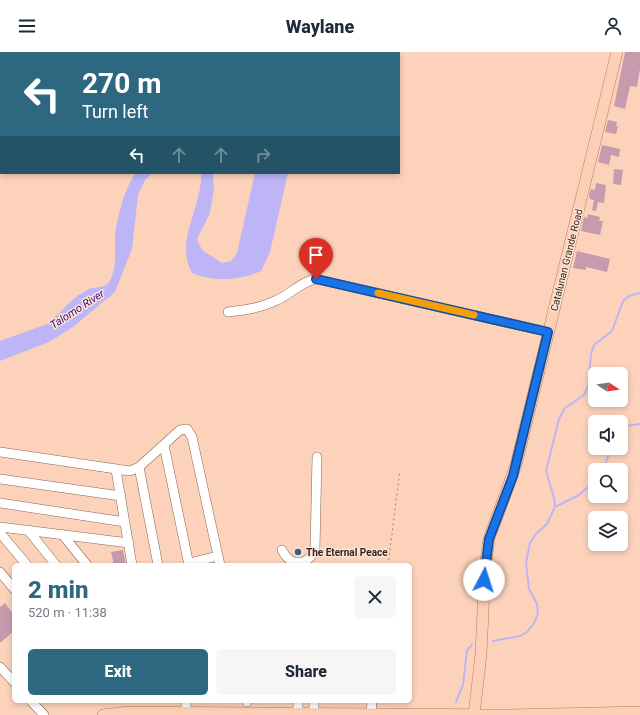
<!DOCTYPE html>
<meta charset="utf-8">
<style>
:root{--surface:#fff;--page:#f6f6f7;--text:#1f2937;--muted:#747a83;--accent:#2e6780}
body{margin:0;font-family:Roboto,sans-serif;background:var(--page);color:var(--text);height:100vh;display:flex;flex-direction:column;font-size:15px;white-space:nowrap}
*{box-sizing:border-box;margin:0}
p{font-size:13px;color:var(--muted)}
.icon{flex:none;width:22px;height:22px;fill:none;stroke:currentColor;stroke-width:2;stroke-linecap:round;stroke-linejoin:round}
.map{position:relative;flex:1;overflow:hidden}
.drawer{position:absolute;left:12px;top:511px;width:400px;height:140px;display:flex;flex-direction:column;background:var(--surface);border-radius:6px;box-shadow:0 2px 6px #0003}
.drawer>*{flex:none}
.hud{position:absolute;left:0px;top:0px;width:400px;height:122px;box-shadow:0 2px 6px #0003;background:#2e6780;color:#fff;overflow:hidden}
.needle{width:26px;rotate:102deg}
.buttons{position:absolute;left:588px;top:315px;display:grid;gap:8px}
.buttons a{display:grid;place-items:center;width:40px;height:40px;border-radius:6px;background:var(--surface);box-shadow:0 2px 6px #0003;font-size:20px}
.pin{position:absolute;display:grid;place-items:center;width:34px;height:34px;color:#fff;margin:-41px -17px;border-radius:50% 50% 50% 0;rotate:-45deg;box-shadow:0 0 4px #0007}
.pin .icon{rotate:45deg}
.me{position:absolute;width:44px;margin:-22px;rotate:5deg;stroke-linejoin:round;filter:drop-shadow(0 0 3px #0008)}
.turn{display:flex;align-items:center;gap:14px;height:84px;padding:0 16px;font-size:18px}
.turn .icon{width:52px;height:52px;stroke-width:2.5}
.turn b{display:block;font-size:28px;line-height:34px}
.lanes{display:flex;align-items:center;height:38px;padding:0 16px;background:#0003;justify-content:center;gap:20px;direction:ltr}
.lanes .off{opacity:.35}
.round{display:grid;place-items:center;flex:none;width:42px;height:42px;border-radius:6px;background:var(--page)}
.summary{display:flex;align-items:center;justify-content:space-between;height:68px;padding:0 16px}
h1{font-size:24px;font-weight:800;line-height:30px;color:var(--accent)}
.action{display:flex;gap:8px;margin-top:auto;padding:8px 16px}
.action a{flex:1;height:46px;border-radius:6px;background:var(--accent);color:#fff;font-size:16px;font-weight:800;line-height:46px;text-align:center}
.action a+a{background:var(--page);color:var(--text)}
header{display:flex;justify-content:space-between;align-items:center;height:52px;padding:0 16px;background:var(--surface);font-size:18px;font-weight:800}
.map>svg:first-child{display:block}
</style>
<header><svg class="icon" aria-label="menu" viewBox="0 0 24 24"><path d="M4 6h16M4 12h16M4 18h16"/></svg>Waylane<svg class="icon" aria-label="person" viewBox="0 0 24 24"><circle cx="12" cy="8" r="4"/><path d="M4 21q1-7 8-7t8 7"/></svg></header>
<div class="map">
<svg width="640" height="663" viewBox="0 0 640 663">
<rect width="100%" height="100%" fill="#fcd2bb"/>
<path fill="#bdb5f5" d="M136,121H152L145,128L138,143L132,197L115,240L73,275L49,290L0,309V289L47,272L77,244L91,236L101,235L108,232C117,218 115,202 115,186C116,169 125,134 136,121Z
M201,121H213L214,137L210,161L197,187L202,198L222,211L231,209L237,201L255,121H288L270,200L261,219C239,229 215,230 192,221C174,189 203,154 201,121Z"/>
<g fill="none" stroke-linecap="round" stroke-linejoin="round">
<path stroke="#bdb5f5" stroke-width="2" d="M621,377L626,374L640,372
M603,418L611,396
M555,455L579,443L595,429
M493,589L520,584L527,580L534,571L538,562L537,552L529,537L526,511L530,491L536,482L547,472L555,455L554,446L546,419L559,367L565,356L584,343L588,334L591,302L594,293L612,279L623,249L629,244L640,241
M456,650L463,633L467,598L472,593"/>
</g>
<path fill="#c69bae" d="M625,0H640V17L637,35L630,34L625,57L614,54Z
M608,68L617,70L616,74H618L616,82L605,80Z
M602,93L620,97L619,105L611,103L609,113L598,110Z
M614,117L623,118L621,133L613,132Z
M596,131L606,133L604,151L598,150L596,159L592,158L594,148L590,147L589,143L591,137L595,138Z
M588,162L600,165L599,169H603L600,183L581,179L584,165L587,166Z
M577,199L610,207L607,220L586,215V218L573,216Z
M123,498L126,513H114L111,500Z
M5,551L14,563V579L0,591V555Z"/>
<g fill="none" stroke-linecap="round" stroke-linejoin="round">
<g stroke="#8a6551" stroke-width="10">
<path id="minor" d="M228,260C245,258 261,256 277,248C291,242 300,230 316,227L548,280
M164,393L189,513
M0,400L130,419L139,415L180,378L187,377L192,385L220,513
M139,415L158,513
M116,418L132,513
M0,427L121,444
M0,451L125,470
M0,475L129,491
M28,478L56,513
M0,481L27,513
M62,482L87,513
M282,498C291,515 306,515 315,498L317,405
M189,511L218,504
M0,520L14,537
M0,615L14,630
M31,649L44,663
M247,649V650
M314,649V661
M186,660V649
M298,661V649
M371,662L372,649"/>
</g>
<g stroke="#b57f60" stroke-width="12">
<path id="major" d="M103,663L128,660L509,663L640,660
M474,663L481,602L485,516L489,487L516,413L617,0"/>
</g>
<path stroke="#a38574" stroke-width="1" stroke-dasharray="2 3" stroke-linecap="butt" d="M388,513L400,418"/>
<use href="#minor" stroke="#fff" stroke-width="9"/>
<use href="#major" stroke="#fdcfb6" stroke-width="11"/>
</g>
<g fill="none" stroke-linecap="round" stroke-linejoin="round">
<g stroke="#114b97" stroke-width="10">
<path id="route" d="M316,227L548,280L513,424L489,487L484,528"/>
</g>
<use href="#route" stroke="#1a73e8" stroke-width="7"/>
<path stroke="#f59e0b" stroke-width="7" d="M378,241L474,263"/>
</g>
<circle fill="#2e6780" stroke="#fde3d6" stroke-width="1.5" cx="298" cy="500" r="4"/>
<g text-anchor="middle" stroke-width="3" stroke-linejoin="round" paint-order="stroke">
<g font-size="10" fill="#34251c" stroke="#fde3d6">
<text transform="translate(566 208) rotate(-76)" y="4">Catalunan Grande Road</text>
</g>
<g font-size="10" font-weight="bold" fill="#34251c" stroke="#fde3d6" text-anchor="start">
<text x="306" y="504">The Eternal Peace</text>
</g>
<g font-size="11" font-style="italic" fill="#3c0a89" stroke="#fde3d6">
<text transform="translate(77 257) rotate(-33)" y="4">Talomo River</text>
</g>
</g>
</svg>
<div class="buttons">
<a><svg class="needle" viewBox="-14 -14 28 28"><path d="M0-13l5 13h-10z" fill="#e53935"/><path d="M0 13l5-13h-10z" fill="#747a83"/></svg></a>
<a><svg class="icon" aria-label="sound" viewBox="0 0 24 24"><path d="M4 9h4l5-4v14l-5-4H4zM17 9q2 3 0 6"/></svg></a>
<a><svg class="icon" aria-label="search" viewBox="0 0 24 24"><circle cx="10" cy="10" r="6"/><path d="M15 15l6 6"/></svg></a>
<a><svg class="icon" aria-label="layers" viewBox="0 0 24 24"><path d="M12 4l9 5-9 5-9-5zM3 14l9 5 9-5"/></svg></a>
</div>
<div class="pin" style="left:316px;top:227px;background:#d93025"><svg class="icon" aria-label="arrive" viewBox="0 0 24 24"><path d="M6 21V4h12l-3 4 3 4H6"/></svg></div>
<svg class="me" style="left:484px;top:528px" viewBox="-20 -20 40 40"><circle r="19" fill="#fff"/><path d="M0-13L10 11 0 6-10 11z" fill="#1a73e8"/></svg>
<div class="hud">
<div class="turn"><svg class="icon" aria-label="left" viewBox="0 0 24 24"><path d="M17 20v-9H6M10 6l-5 5 5 5"/></svg><div><b>270 m</b>Turn left</div></div>
<div class="lanes"><svg class="icon" aria-label="left" viewBox="0 0 24 24"><path d="M17 20v-9H6M10 6l-5 5 5 5"/></svg><svg class="icon off" aria-label="ahead" viewBox="0 0 24 24"><path d="M12 20V5M6 11l6-6 6 6"/></svg><svg class="icon off" aria-label="ahead" viewBox="0 0 24 24"><path d="M12 20V5M6 11l6-6 6 6"/></svg><svg class="icon off" aria-label="right" viewBox="0 0 24 24"><path d="M7 20v-9h11M14 6l5 5-5 5"/></svg></div>
</div>
<section class="drawer">
<div class="summary"><div><h1>2 min</h1><p>520 m · 11:38</p></div><a class="round"><svg class="icon" aria-label="close" viewBox="0 0 24 24"><path d="M6 6l12 12M18 6L6 18"/></svg></a></div>
<div class="action"><a>Exit</a><a>Share</a></div>
</section>
</div>
